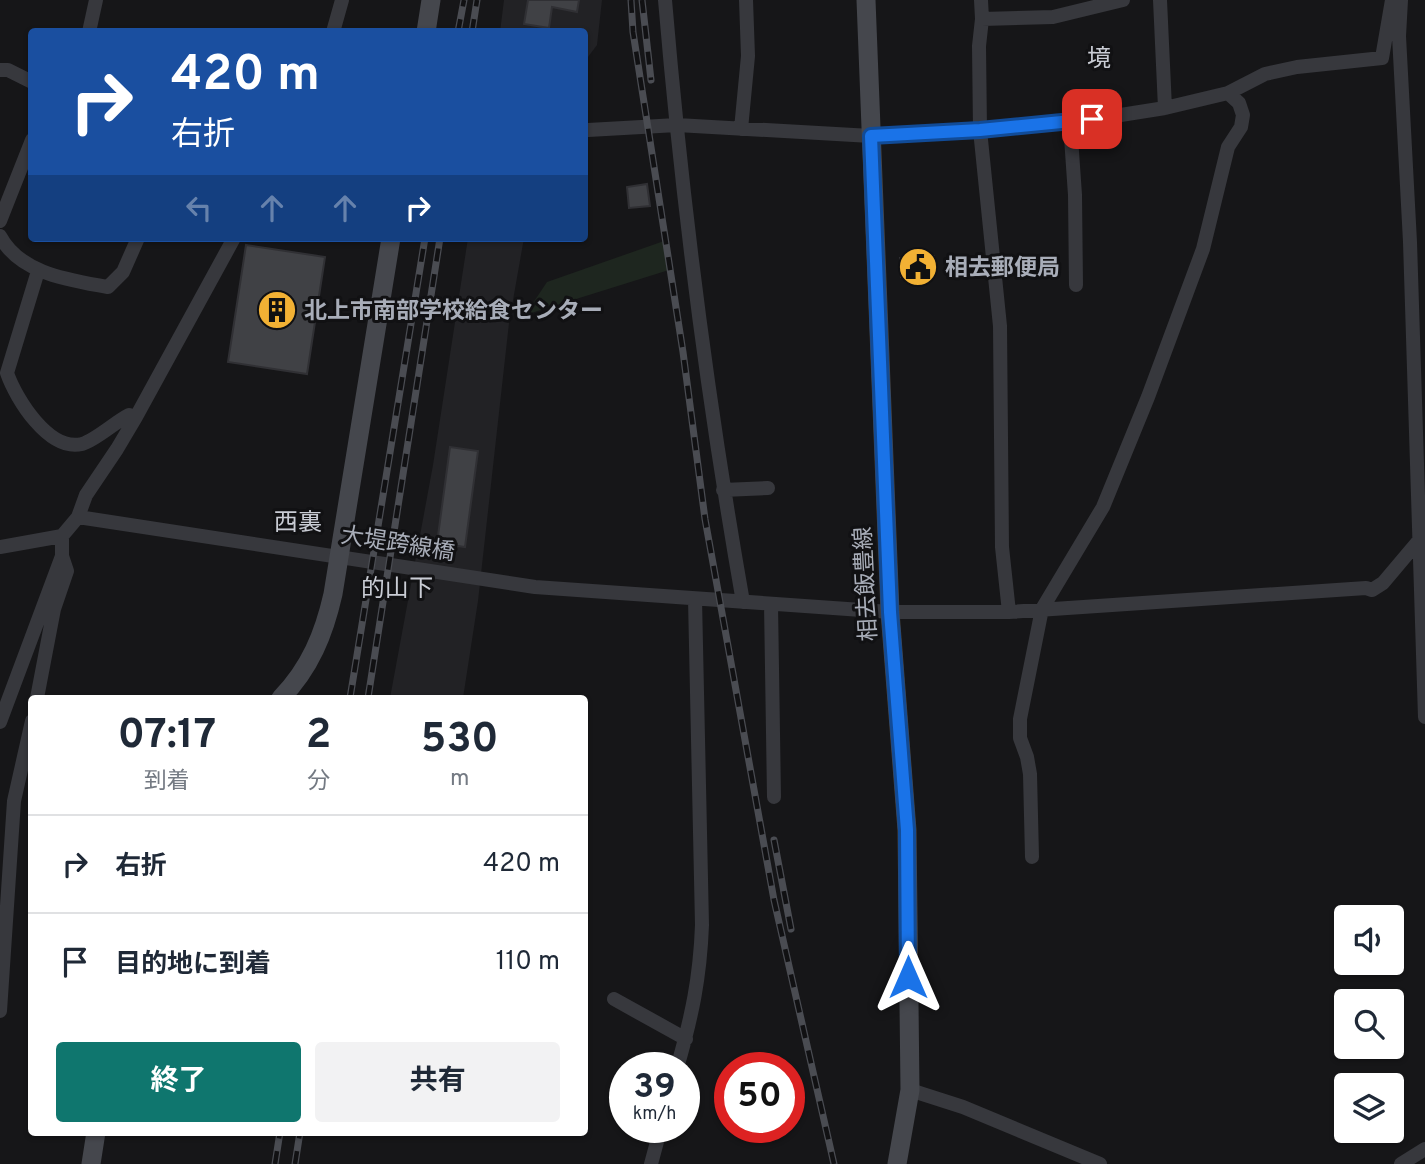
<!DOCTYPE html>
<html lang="ja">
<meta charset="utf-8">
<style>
:root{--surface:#fff;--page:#f2f2f3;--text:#1f2937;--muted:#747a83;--line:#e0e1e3;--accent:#0f766e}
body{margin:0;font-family:Overpass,"Noto Sans JP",sans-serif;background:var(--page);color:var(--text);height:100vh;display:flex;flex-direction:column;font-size:26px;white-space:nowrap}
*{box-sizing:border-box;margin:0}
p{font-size:23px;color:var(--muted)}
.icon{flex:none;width:38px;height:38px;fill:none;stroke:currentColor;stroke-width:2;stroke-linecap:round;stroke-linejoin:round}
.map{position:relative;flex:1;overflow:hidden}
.side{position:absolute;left:28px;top:695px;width:560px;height:441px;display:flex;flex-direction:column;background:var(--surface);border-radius:7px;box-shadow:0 2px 5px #0004}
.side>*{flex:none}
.hud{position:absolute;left:28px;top:28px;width:560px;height:214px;border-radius:7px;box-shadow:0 2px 5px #0004;background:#1a4fa0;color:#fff;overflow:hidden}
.fabs{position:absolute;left:1334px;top:905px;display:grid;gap:14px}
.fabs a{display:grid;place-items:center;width:70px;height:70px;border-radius:7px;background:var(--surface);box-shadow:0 2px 5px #0004;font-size:35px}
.speed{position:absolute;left:609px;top:1052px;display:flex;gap:14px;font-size:35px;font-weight:700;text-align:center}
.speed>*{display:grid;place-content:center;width:91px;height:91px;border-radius:50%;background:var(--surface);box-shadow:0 2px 5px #0004;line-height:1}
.speed small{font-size:18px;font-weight:400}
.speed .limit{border:10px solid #d22;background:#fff;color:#111}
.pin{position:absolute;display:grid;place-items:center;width:60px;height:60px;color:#fff;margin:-30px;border-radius:14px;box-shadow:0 4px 10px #0006}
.me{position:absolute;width:77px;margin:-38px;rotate:0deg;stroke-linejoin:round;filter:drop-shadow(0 0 5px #0008)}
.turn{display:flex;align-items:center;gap:24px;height:147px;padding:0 28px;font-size:32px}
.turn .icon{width:91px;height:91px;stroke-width:2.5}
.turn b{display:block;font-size:49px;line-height:60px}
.lanes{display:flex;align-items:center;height:66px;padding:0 28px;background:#0003;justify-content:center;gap:35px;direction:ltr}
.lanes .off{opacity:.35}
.eta{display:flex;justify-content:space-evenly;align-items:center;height:119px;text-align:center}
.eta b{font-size:42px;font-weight:700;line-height:49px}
.cta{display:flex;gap:14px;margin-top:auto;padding:14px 28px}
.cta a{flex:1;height:80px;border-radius:7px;background:var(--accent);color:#fff;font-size:28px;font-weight:700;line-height:80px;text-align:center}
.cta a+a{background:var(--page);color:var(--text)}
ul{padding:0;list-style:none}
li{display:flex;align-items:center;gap:21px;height:98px;padding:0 28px;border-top:2px solid var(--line)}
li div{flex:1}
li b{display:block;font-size:26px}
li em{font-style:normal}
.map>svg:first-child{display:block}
</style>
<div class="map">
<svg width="1425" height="1164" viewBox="0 0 1425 1164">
<rect width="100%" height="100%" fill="#161618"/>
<path fill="#222225" d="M504,0H602L597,45L585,61L584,32H500Z
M468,238H524L509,323L478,601L463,698H390L433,465Z"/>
<path fill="#1e261f" d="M664,241L669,270L525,315L547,282Z"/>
<path fill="#404145" stroke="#303034" stroke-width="2" d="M528,0H579L577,12L552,7L549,28L524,24Z
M647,184L650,206L629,208L627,187Z
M246,245L325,257L307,374L228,362Z
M934,256L935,275L901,277L900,258Z
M450,447L478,451L465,547L437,543Z"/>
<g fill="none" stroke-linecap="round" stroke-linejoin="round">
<path stroke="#37383d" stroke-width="14" d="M665,0C682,202 708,403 743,602
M981,0L982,19L979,46L980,130L1000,326L1002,547L1009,612
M1160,0L1165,108
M1401,0L1399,36L1410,242L1425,717
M982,19L1053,17L1123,0
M89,32L96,0
M333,32L342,0
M0,70H8L32,82
M1070,123L1075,195L1076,285
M741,129L748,56L746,0
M588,130L677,125L871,136L1070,123L1165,108L1228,93L1265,74L1297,67L1382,58L1392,0
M0,221L32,140
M0,236C20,274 70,280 108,287L123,272L138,238
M38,271L7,373C16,399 49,452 82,444C96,440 115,422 129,415L136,417
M723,490L768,488
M78,517L535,587L890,612H1009L1366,588L1372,590L1383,583L1421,538
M0,547L62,536
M771,604L774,797
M37,698L54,609L67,571L62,556V536L78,517L86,495L117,449L136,417L234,238
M0,722L62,556
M1032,857L1030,774L1027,757L1020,738V719L1042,609L1103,507L1148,397L1203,249L1228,147L1241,127L1243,115L1239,103L1228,93
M614,999L686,1039
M0,1011L14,801L32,721
M677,1068C692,1016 700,978 702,925L695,599
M910,1090L963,1107L1100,1164
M651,1164L661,1127
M1401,1164L1425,1149"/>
<path stroke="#45474d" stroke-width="19" d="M866,0L890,612L907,830L910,1090L897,1164
M426,32L431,0
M281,698C310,668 324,634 333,594L391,238
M91,1164L96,1132"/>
<g stroke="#4a4c52" stroke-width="7">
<path id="rail" d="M631,0L633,32L683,352L705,519L774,900L834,1164
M642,0L651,80
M458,32L464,0
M472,32L477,0
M350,698L425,238
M368,698L440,238
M774,840L791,929
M275,1164L280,1132
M295,1164L300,1132"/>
</g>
<use href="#rail" stroke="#111113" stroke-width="4.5" stroke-dasharray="13" stroke-linecap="butt"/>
</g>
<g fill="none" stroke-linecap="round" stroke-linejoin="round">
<g stroke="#114b97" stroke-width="18">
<path id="route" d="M908,977L907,830L890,612L871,136L980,130L1092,119"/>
</g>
<use href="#route" stroke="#1a73e8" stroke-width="12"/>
</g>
<defs>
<g id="civic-disc" transform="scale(2.0125)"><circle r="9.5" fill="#f2b134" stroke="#111113"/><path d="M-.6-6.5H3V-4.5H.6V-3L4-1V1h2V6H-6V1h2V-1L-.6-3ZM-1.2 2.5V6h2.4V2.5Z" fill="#111"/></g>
<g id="building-disc" transform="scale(2.0125)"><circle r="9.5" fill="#f2b134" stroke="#111113"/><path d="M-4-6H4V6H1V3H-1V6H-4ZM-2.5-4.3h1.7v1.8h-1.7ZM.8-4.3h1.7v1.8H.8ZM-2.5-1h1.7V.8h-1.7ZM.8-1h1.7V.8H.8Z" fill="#111"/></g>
</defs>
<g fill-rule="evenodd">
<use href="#civic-disc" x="918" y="267"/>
<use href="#building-disc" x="277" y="310"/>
</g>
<g text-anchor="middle" stroke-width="6" stroke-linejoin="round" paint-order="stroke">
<g font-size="23" font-weight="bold" fill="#a8adb8" stroke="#111113" text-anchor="start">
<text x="945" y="275">相去郵便局</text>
<text x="304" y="318">北上市南部学校給食センター</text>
</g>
<g font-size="23" fill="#a8adb8" stroke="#111113">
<text transform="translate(398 543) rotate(9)" y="8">大堤跨線橋</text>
<text transform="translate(865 584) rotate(-93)" y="8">相去飯豊線</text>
</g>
<g font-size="24" fill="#c9ccd4" stroke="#111113">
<text x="1099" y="66">境</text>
<text x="298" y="530">西裏</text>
<text x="397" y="596">的山下</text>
</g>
</g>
</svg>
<div class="fabs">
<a><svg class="icon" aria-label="sound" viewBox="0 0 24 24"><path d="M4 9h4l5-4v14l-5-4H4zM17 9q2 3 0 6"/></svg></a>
<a><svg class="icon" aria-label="search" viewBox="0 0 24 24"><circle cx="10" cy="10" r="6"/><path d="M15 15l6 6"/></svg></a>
<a><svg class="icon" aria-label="layers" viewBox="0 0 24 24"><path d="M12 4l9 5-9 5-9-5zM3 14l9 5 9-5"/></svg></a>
</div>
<div class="speed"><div>39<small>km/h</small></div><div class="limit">50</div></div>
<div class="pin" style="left:1092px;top:119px;background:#d93025"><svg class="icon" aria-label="arrive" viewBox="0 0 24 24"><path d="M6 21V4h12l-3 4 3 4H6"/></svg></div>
<svg class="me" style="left:908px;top:977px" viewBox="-20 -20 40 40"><path d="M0-17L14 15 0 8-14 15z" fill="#1a73e8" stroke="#fff" stroke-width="4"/></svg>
<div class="hud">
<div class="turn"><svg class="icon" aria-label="right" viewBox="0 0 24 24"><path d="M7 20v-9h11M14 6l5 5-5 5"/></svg><div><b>420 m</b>右折</div></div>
<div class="lanes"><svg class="icon off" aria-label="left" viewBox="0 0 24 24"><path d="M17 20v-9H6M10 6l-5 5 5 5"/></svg><svg class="icon off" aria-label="ahead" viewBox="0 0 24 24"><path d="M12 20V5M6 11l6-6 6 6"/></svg><svg class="icon off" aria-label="ahead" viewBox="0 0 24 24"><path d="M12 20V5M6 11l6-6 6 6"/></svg><svg class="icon" aria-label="right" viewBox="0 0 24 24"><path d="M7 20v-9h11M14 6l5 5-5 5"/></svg></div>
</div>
<section class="side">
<div class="eta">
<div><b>07:17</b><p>到着</p></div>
<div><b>2</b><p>分</p></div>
<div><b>530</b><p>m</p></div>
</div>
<ul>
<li><svg class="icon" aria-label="right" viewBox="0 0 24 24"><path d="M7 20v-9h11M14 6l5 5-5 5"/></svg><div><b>右折</b></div><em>420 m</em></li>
<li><svg class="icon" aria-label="arrive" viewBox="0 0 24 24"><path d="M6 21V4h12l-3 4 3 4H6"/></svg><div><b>目的地に到着</b></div><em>110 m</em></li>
</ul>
<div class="cta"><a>終了</a><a>共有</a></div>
</section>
</div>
